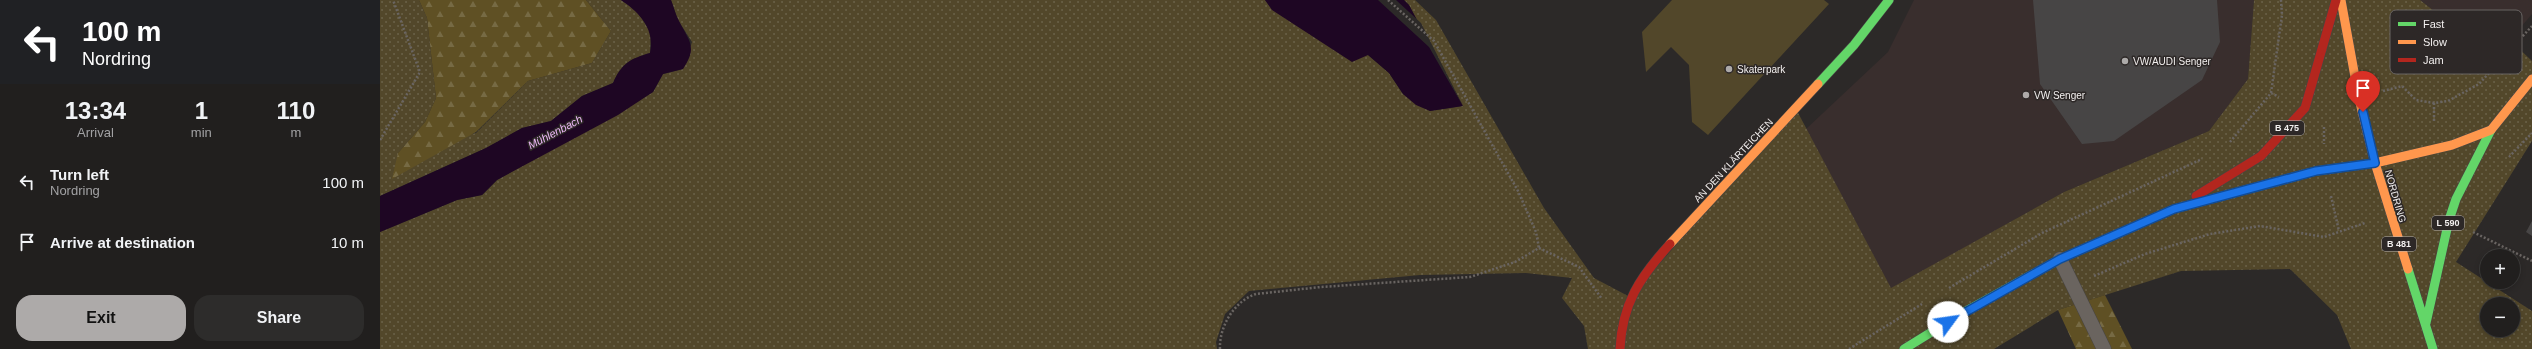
<!DOCTYPE html>
<meta charset="utf-8">
<style>
:root{--surface:#211f1e;--page:#2d2c2b;--text:#f1f3f6;--muted:#a2a2a4;--line:#3e3d3c;--accent:#adaaa9}
body{margin:0;font-family:Helvetica,sans-serif;background:var(--page);color:var(--text);height:100vh;display:flex;flex-direction:column;font-size:15px;white-space:nowrap}
*{box-sizing:border-box;margin:0}
p{font-size:13px;color:var(--muted)}
.icon{flex:none;width:22px;height:22px;fill:none;stroke:currentColor;stroke-width:2;stroke-linecap:round;stroke-linejoin:round}
.map{position:relative;flex:1;overflow:hidden}
.details{display:flex;flex-direction:column;background:var(--surface);width:380px}
.details>*{flex:none}
.banner{background:#202124;color:#fff;overflow:hidden}
.fabs{position:absolute;left:2100px;top:249px;display:grid;gap:8px}
.fabs a{display:grid;place-items:center;width:40px;height:40px;border-radius:50%;background:var(--surface);box-shadow:0 2px 6px #0003,0 0 0 1px var(--line);font-size:20px}
.pin{position:absolute;display:grid;place-items:center;width:34px;height:34px;color:#fff;margin:-41px -17px;border-radius:50% 50% 50% 0;rotate:-45deg;box-shadow:0 0 4px #0007}
.pin .icon{rotate:45deg}
.me{position:absolute;width:44px;margin:-22px;rotate:59deg;stroke-linejoin:round;filter:drop-shadow(0 0 3px #0008)}
.turn{display:flex;align-items:center;gap:14px;height:84px;padding:0 16px;font-size:18px}
.turn .icon{width:52px;height:52px;stroke-width:2.5}
.turn b{display:block;font-size:28px;line-height:34px}
.eta{display:flex;justify-content:space-evenly;align-items:center;height:68px;text-align:center}
.eta b{font-size:24px;font-weight:600;line-height:28px}
.primary-button{display:flex;gap:8px;margin-top:auto;padding:8px 16px}
.primary-button a{flex:1;height:46px;border-radius:16px;background:var(--accent);color:#111;font-size:16px;font-weight:600;line-height:46px;text-align:center}
.primary-button a+a{background:var(--page);color:var(--text)}
ul{padding:0;list-style:none}
li{display:flex;align-items:center;gap:12px;height:60px;padding:0 16px}
li div{flex:1}
li b{display:block;font-size:15px}
li em{font-style:normal}
main{display:flex;flex:1;min-height:0}
.map>svg:first-child{display:block}
</style>
<main>
<section class="details">
<div class="banner">
<div class="turn"><svg class="icon" aria-label="left" viewBox="0 0 24 24"><path d="M17 20v-9H6M10 6l-5 5 5 5"/></svg><div><b>100 m</b>Nordring</div></div>
</div>
<div class="eta">
<div><b>13:34</b><p>Arrival</p></div>
<div><b>1</b><p>min</p></div>
<div><b>110</b><p>m</p></div>
</div>
<ul>
<li><svg class="icon" aria-label="left" viewBox="0 0 24 24"><path d="M17 20v-9H6M10 6l-5 5 5 5"/></svg><div><b>Turn left</b><p>Nordring</p></div><em>100 m</em></li>
<li><svg class="icon" aria-label="arrive" viewBox="0 0 24 24"><path d="M6 21V4h12l-3 4 3 4H6"/></svg><div><b>Arrive at destination</b></div><em>10 m</em></li>
</ul>
<div class="primary-button"><a>Exit</a><a>Share</a></div>
</section>
<div class="map">
<svg width="2152" height="349" viewBox="0 0 2152 349">
<defs>
<pattern id="grass-dots" width="8" height="8" patternUnits="userSpaceOnUse"><rect width="8" height="8" fill="#52472a"/><path d="M2 2h.1M6 6h.1" fill="none" stroke="#6b6249" stroke-width="1.8" stroke-linecap="round"/></pattern>
<pattern id="forest-firs" width="22" height="20" patternUnits="userSpaceOnUse"><rect width="22" height="20" fill="#5f5024"/><path d="M5 1l3.5 6h-7zM16 11l3.5 6h-7z" fill="#766a44"/></pattern>
</defs>
<rect width="100%" height="100%" fill="#2c2928"/>
<path fill="#392e2d" d="M1534,0H1874L1868,79L1829,131L1684,192L1511,289L1426,129L1508,52Z
M2040,0H2152V14L2130,40L2076,28Z"/>
<path fill="url(#grass-dots)" fill-rule="evenodd" d="M0,0H39L47,18L56,98L45,122L18,153L96,133L148,81L212,63L231,31L206,0H241L257,11L271,33L270,53C250,59 242,63 233,83L202,96L171,121L142,128L106,148L0,196Z
M291,0H885L893,10L988,55L1009,73L1023,94L1050,111L1082,106L1029,5L1024,0H1035L1056,20L1164,208L1214,278L1250,297L1416,109L1511,288L1684,192L1829,131L1868,79L1874,0H2040L2076,28L2130,40L2152,61V141L2076,262L2152,311V349H1971L1957,315L1910,269L1801,271L1678,310L1614,349H1208L1204,326L1182,298L1192,278L1146,273L1040,275L869,291L845,314L836,342L837,349H0V232L77,200L102,195L117,180L273,92L283,74L303,69L312,42L298,20ZM2107,304H2133V330H2107Z"/>
<path fill="url(#forest-firs)" d="M39,0H206L231,31L212,63L148,81L96,132L12,179L18,153L45,122L56,98L47,18Z
M1725,295L1752,349H1696L1678,310Z"/>
<path fill="#52472a" d="M1292,0H1444L1449,4L1328,135L1312,122L1309,65L1291,47L1266,72L1262,32Z"/>
<path fill="#1e0623" d="M241,0H291C294,7 295,14 299,21C309,41 318,47 303,69L283,74L273,92L238,115L117,180L102,195L77,200L0,232V196L106,148L142,128L171,121L202,96L233,83C242,63 250,59 270,53C275,29 260,13 241,0Z
M885,0H1024L1029,5L1083,106L1050,111L1036,105L1023,94L1009,73L988,55L972,62L892,10Z"/>
<path fill="#2c2928" d="M998,0H1016L1041,23L1084,108L1049,47Z"/>
<path fill="#474545" d="M1653,0H1837L1840,42L1822,80L1734,141L1702,144L1660,84Z
M2152,221V236L2146,232Z"/>
<g fill="none" stroke-linecap="round" stroke-linejoin="round">
<g stroke="#474545" stroke-width="15">
<path id="lane" d="M1680,259L1724,349"/>
</g>
<g stroke="#474545" stroke-width="10">
<path id="fast" d="M1438,84L1474,45L1509,0
M2028,269L2053,349
M2046,323L2069,220L2076,199L2111,130
M1524,349L1579,315L1680,259L1794,209L1936,171L1995,163"/>
</g>
<g stroke="#474545" stroke-width="10">
<path id="slow" d="M1961,0L1979,99L1995,163L2028,269
M1995,163L2072,145L2111,130L2152,79
M1290,244L1438,84"/>
</g>
<g stroke="#474545" stroke-width="10">
<path id="jam" d="M1816,196L1881,156L1925,108L1956,0
M1240,349C1242,304 1260,277 1290,244"/>
</g>
<path stroke="#6a6562" stroke-width="2.5" stroke-dasharray="2 2" stroke-linecap="butt" d="M1008,0L1054,41L1138,191L1156,232L1159,248
M2003,91L2022,86L2036,100L2054,103L2068,101L2099,84L2152,26
M1891,93L1902,15L1901,0
M2054,121V103
M1944,127V144
M0,140L40,72L13,0
M1850,142L1891,93L1899,97
M2129,157L2152,133
M1951,196L1959,231
M2093,232L2152,261
M1159,248L1199,267L1222,299
M1714,276L1765,254L1830,234L1880,226L1944,237L1985,223
M1569,288L1662,233L1822,159
M840,349C839,327 854,301 876,294L941,287L1090,277L1135,262L1159,248
M1469,349L1542,304"/>
<use href="#lane" stroke="#6a645f" stroke-width="14"/>
<use href="#fast" stroke="#63d668" stroke-width="9"/>
<use href="#slow" stroke="#ff974d" stroke-width="9"/>
<use href="#jam" stroke="#b3261e" stroke-width="9"/>
</g>
<g fill="none" stroke-linecap="round" stroke-linejoin="round">
<g stroke="#114b97" stroke-width="10">
<path id="route" d="M1568,322L1680,259L1794,209L1936,171L1995,163L1983,112"/>
</g>
<use href="#route" stroke="#1a73e8" stroke-width="7"/>
</g>
<g fill="#adaaa9" stroke="#2d2827" stroke-width="1.5">
<circle cx="1745" cy="61" r="4"/>
<circle cx="1349" cy="69" r="4"/>
<circle cx="1646" cy="95" r="4"/>
</g>
<g text-anchor="middle" stroke-width="3" stroke-linejoin="round" paint-order="stroke">
<g fill="#2d2827" stroke="#b7b3b2" stroke-width="1">
<rect x="1890" y="121" width="34" height="14" rx="3"/>
<rect x="2052" y="216" width="32" height="14" rx="3"/>
<rect x="2002" y="237" width="34" height="14" rx="3"/>
</g>
<g font-size="9" font-weight="bold" fill="#f2efee">
<text x="1907" y="131">B 475</text>
<text x="2068" y="226">L 590</text>
<text x="2019" y="247">B 481</text>
</g>
<g font-size="10" fill="#f2efee" stroke="#2d2827" text-anchor="start">
<text x="1753" y="65">VW/AUDI Senger</text>
<text x="1357" y="73">Skaterpark</text>
<text x="1654" y="99">VW Senger</text>
</g>
<g font-size="10" fill="#f2efee" stroke="#2d2827">
<text transform="translate(1353 160) rotate(-47)" y="4">AN DEN KLÄRTEICHEN</text>
<text transform="translate(2016 196) rotate(74)" y="4">NORDRING</text>
</g>
<g font-size="11" font-style="italic" fill="#edb8f7" stroke="#2d2827">
<text transform="translate(175 132) rotate(-28)" y="4">Mühlenbach</text>
</g>
</g>
<rect x="2010" y="10" width="132" height="64" rx="6" fill="#2d2827" stroke="#686463" stroke-width="1"/>
<rect x="2018" y="22" width="18" height="4" fill="#63d668"/>
<rect x="2018" y="40" width="18" height="4" fill="#ff974d"/>
<rect x="2018" y="58" width="18" height="4" fill="#b3261e"/>
<g font-size="11" fill="#f2efee">
<text x="2043" y="28">Fast</text>
<text x="2043" y="46">Slow</text>
<text x="2043" y="64">Jam</text>
</g>
</svg>
<div class="fabs">
<a>+</a>
<a>−</a>
</div>
<div class="pin" style="left:1983px;top:112px;background:#d93025"><svg class="icon" aria-label="arrive" viewBox="0 0 24 24"><path d="M6 21V4h12l-3 4 3 4H6"/></svg></div>
<svg class="me" style="left:1568px;top:322px" viewBox="-20 -20 40 40"><circle r="19" fill="#fff"/><path d="M0-13L10 11 0 6-10 11z" fill="#1a73e8"/></svg>
</div>
</main>
